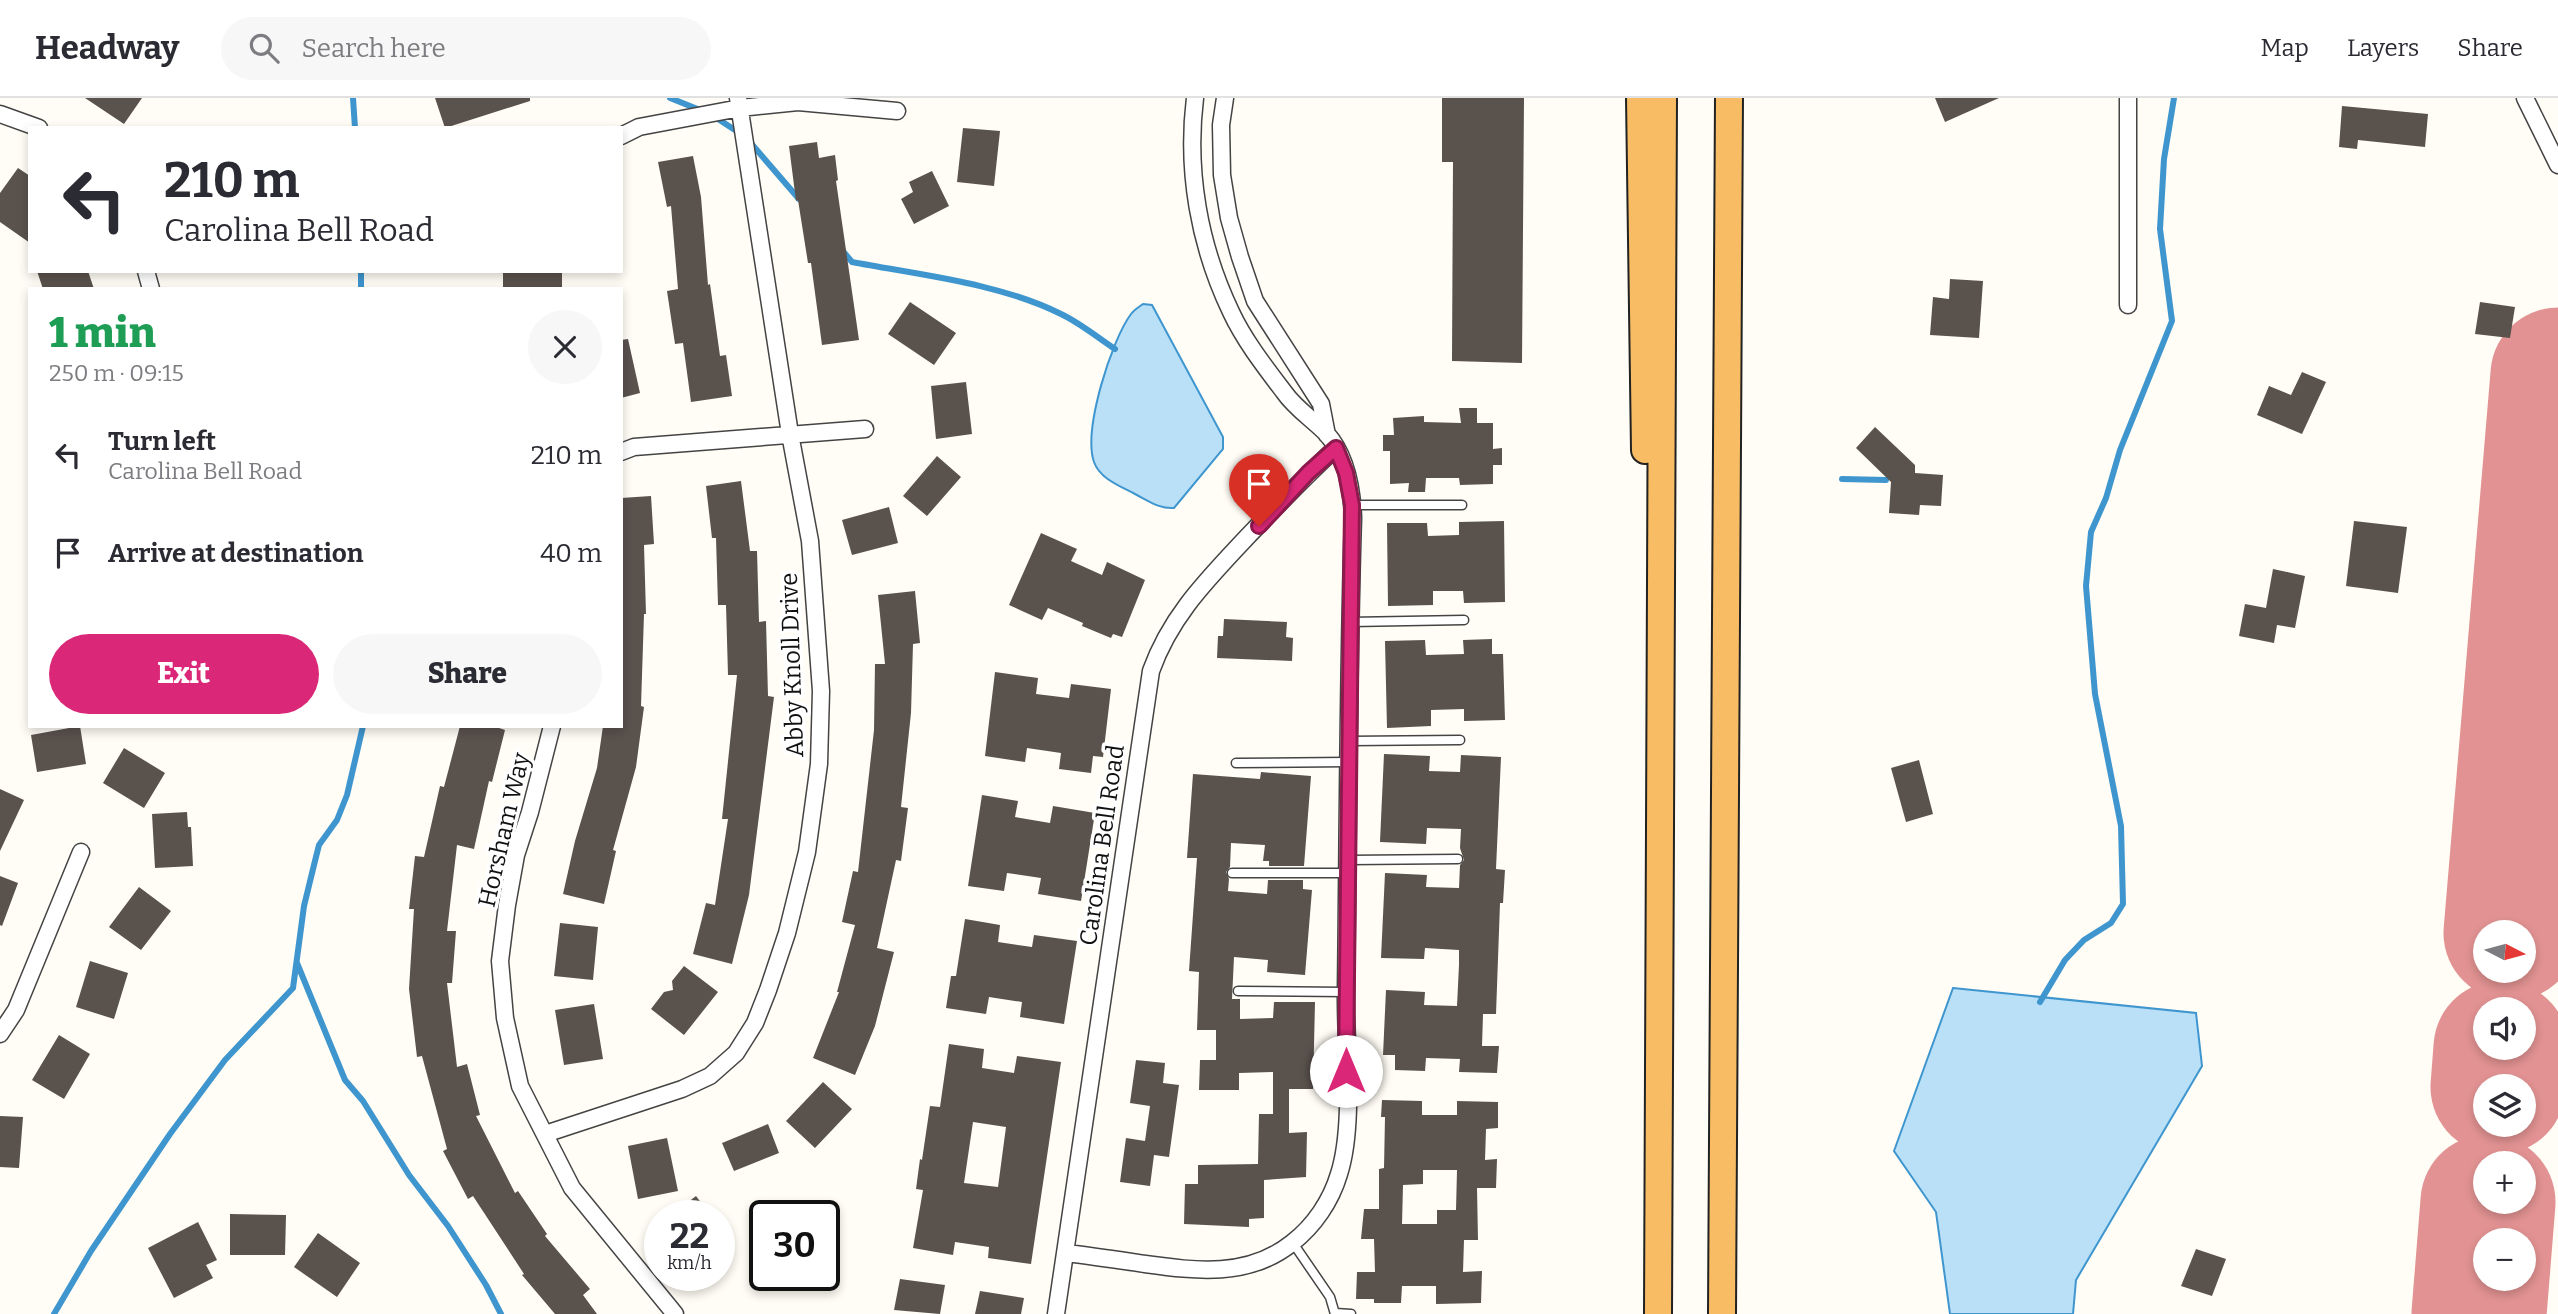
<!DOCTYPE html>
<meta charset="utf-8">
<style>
:root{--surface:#fff;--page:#f7f7f7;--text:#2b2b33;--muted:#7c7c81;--line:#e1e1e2;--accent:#db2777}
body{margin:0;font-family:Bitter,serif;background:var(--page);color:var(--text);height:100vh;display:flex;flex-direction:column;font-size:26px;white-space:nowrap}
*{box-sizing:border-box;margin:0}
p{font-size:23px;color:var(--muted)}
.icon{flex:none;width:38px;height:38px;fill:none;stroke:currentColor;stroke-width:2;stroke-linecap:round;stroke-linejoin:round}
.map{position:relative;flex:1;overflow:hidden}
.side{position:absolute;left:28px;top:189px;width:595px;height:441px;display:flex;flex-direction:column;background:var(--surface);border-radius:0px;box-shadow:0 4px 10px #0003}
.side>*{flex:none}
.top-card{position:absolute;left:28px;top:28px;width:595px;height:147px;border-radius:0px;box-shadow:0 4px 10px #0003;background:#fff;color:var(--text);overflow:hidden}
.needle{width:46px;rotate:96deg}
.controls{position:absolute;left:2473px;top:822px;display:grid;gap:14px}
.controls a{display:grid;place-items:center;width:63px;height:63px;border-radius:50%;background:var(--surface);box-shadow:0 4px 10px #0003;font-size:35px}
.speed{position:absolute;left:644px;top:1102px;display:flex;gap:14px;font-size:35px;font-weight:700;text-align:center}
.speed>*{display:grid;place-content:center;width:91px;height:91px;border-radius:50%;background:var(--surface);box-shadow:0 4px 10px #0003;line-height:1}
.speed small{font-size:18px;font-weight:400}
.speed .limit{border:4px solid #111;border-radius:10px;background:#fff;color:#111}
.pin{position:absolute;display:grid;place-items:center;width:60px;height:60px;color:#fff;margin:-72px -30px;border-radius:50% 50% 50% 0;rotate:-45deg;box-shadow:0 0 7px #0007}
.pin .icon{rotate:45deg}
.me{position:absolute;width:77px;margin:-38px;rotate:0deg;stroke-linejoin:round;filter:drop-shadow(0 0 5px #0008)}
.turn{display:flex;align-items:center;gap:24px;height:147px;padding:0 21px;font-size:32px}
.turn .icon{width:91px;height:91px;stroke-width:2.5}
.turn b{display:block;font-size:49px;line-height:60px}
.round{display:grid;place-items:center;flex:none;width:74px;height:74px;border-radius:37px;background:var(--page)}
.head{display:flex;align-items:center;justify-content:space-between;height:119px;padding:0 21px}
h1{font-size:42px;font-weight:800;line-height:52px;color:#1e9e55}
.action{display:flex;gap:14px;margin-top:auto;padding:14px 21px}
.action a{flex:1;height:80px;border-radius:42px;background:var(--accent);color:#fff;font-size:28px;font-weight:800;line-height:80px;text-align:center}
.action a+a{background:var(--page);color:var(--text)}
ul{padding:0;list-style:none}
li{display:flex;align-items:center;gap:21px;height:98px;padding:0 21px}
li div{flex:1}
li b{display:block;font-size:26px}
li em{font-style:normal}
header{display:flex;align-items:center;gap:42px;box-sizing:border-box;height:98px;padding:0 35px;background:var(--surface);border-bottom:2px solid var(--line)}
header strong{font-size:33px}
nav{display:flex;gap:38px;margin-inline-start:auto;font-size:24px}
.search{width:490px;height:63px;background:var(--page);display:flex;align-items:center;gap:18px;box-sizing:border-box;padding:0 24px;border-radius:38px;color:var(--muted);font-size:26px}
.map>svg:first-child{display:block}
</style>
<header>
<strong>Headway</strong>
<div class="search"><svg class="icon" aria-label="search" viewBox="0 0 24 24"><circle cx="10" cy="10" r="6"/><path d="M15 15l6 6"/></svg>Search here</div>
<nav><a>Map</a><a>Layers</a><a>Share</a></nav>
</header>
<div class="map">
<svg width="2558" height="1216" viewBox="0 0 2558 1216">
<rect width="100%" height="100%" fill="#fffdf5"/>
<path fill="#b9e0f7" stroke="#3f96cf" stroke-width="2" d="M1143,206L1152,207L1223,339V351L1174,410C1159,411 1149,403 1135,396C1120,388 1100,381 1094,364C1083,332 1111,243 1131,216C1134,212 1139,209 1143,206Z
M1953,890L2196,915L2202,968L2076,1182L2073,1216H1950L1936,1114L1894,1053Z"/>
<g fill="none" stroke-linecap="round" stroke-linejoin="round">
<path stroke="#3f96cf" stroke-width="6" d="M353,0L355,30
M670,0L705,14
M715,19L741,36
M749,43L799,101
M842,152L852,164C920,177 999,185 1061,216C1080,225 1097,239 1115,251
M361,191V173
M1842,381L1886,382
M297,865L345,982L363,1003L409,1077L448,1128L486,1187L501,1216
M2040,904L2065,862L2084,842L2111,825L2123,806L2121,728L2095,596L2086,488L2091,434L2106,400L2120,352L2172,223L2160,131L2164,61L2174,0
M54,1216L91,1153L170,1036L225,962L293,890L304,808L314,767L319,747L337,722L347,697L363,628"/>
<path stroke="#e29292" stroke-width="135" d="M2511,835L2558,277
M2498,989L2501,950
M2479,1216L2488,1104"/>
</g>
<path fill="#5a524d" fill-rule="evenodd" d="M85,0H142L124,26Z
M435,0H530V3L445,30Z
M1442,0H1524L1522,265L1452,263L1453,64H1442Z
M1935,0H1999L1945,24Z
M2342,8L2428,16L2425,49L2358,42L2357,51L2339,49Z
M963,30L1000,33L994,88L957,84Z
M817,44L819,60L835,57L838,82L836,83L859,242L822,247L811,165H808L798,102L796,103L789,48Z
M693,58L701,99L708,187L710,186L720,258L726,257L732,298L691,304L683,245L675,246L667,193L678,191L671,108L667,109L658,64Z
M18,70L30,78V145L0,124V95Z
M932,73L949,108L914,126L901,101L913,94L909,84Z
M37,173H88L94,191H43Z
M503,173H562V191H503Z
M1950,181L1983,183L1979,240L1930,237L1933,199L1949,201Z
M910,204L956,235L934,267L888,236Z
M2480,204L2515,209L2510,240L2475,236Z
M628,241L640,295L621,300V242Z
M2302,274L2326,284L2302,336L2257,317L2269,288L2291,297Z
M966,284L972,336L936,341L931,288Z
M1459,310H1477V325H1493V351L1502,350V367H1493V386L1460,387L1459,380H1426L1425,394H1408L1409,385L1390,386V353H1383V337H1394L1393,320L1424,318V324L1461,325Z
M1875,329L1915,367V375L1943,377L1941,408L1920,407L1919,417L1889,415L1891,384L1856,350Z
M937,358L961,379L927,418L903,398Z
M741,383L750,453H757L759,524L766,523L768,598L774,599L749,797L732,866L693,856L706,805L715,807L728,721H722L737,577H728L726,507H718L716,440H712L706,388Z
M651,398L654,446L644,447L646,516H644L641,608L644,609L636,669L613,752L616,753L604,806L563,796L575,743L597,670L603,628H621V400Z
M889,409L898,445L852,457L842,422Z
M1504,423L1505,504L1464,505L1463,493H1433V507L1388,508L1387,425H1427L1428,438L1459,437V424Z
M2354,423L2407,429L2398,495L2346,488Z
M1041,435L1077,451L1071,463L1102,477L1107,464L1145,482L1122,539L1113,536L1111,540L1082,528L1083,525L1048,510L1042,522L1009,507Z
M2273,471L2305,478L2295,530L2277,527L2274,545L2239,538L2245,506L2266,510Z
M915,493L920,545L913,546L911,615L901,709L908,710L901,763L896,762L877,850L894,854L875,928L855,977L813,960L839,894H837L855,827L842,824L853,773L858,774L874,632L875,566H885L878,497Z
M1224,521L1287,524L1286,539L1293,540L1292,563L1217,560L1218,538H1223Z
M1492,541V556H1503L1505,622L1464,623V611L1431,612V628L1387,630L1385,543L1425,542L1426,557L1464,556L1463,542Z
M995,574L1038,580L1036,596L1069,600L1071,586L1111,591L1103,659L1093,658L1091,675L1059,671L1061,655L1027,650L1025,664L985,658Z
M80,628L86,666L37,674L31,637Z
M460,628H493L505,632L492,684L489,683L474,751L457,747L447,833H456L452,885H447L457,969L467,966L480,1017L476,1018L515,1095L518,1093L547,1136L545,1138L590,1191L583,1197L597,1216H555L522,1177L524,1176L473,1098L468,1101L443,1053L447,1051L422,958L417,959L409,891L414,811H409L415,758L424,759L440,688L444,689Z
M124,650L165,675L144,710L103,685Z
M1384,656L1430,658L1429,673L1460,674L1461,657L1501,659L1496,771L1505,772L1503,805H1500L1496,916H1483L1482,948H1499L1497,975L1459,974L1460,961L1426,960L1425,973L1395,972V957H1383L1386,892L1425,894L1424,907L1457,908L1459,867V852L1425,850L1424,861L1381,860L1385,775L1427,777L1426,789L1459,790L1460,767L1464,762L1460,750L1461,731L1427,730L1426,746L1380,744Z
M1919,662L1933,716L1906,724L1891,670Z
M1261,674L1311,678L1304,768H1269V763H1263L1265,747L1231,745L1230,769L1226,774L1229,781L1228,793L1267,796L1268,782H1303V791L1312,792L1305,877L1267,874L1268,862L1234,859L1232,901H1240V921L1273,920L1274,904H1315L1313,991H1289V1035L1307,1034L1306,1079L1264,1082V1120L1249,1121V1129L1184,1126L1185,1086H1198V1067L1258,1066L1259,1016H1273V974L1239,975V992H1199L1200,962H1216V932H1197L1199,874L1189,873L1197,760H1187L1193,676L1260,681Z
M0,691L24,702L0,753Z
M982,697L1018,703L1015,719L1050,725L1053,708L1095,715L1081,803L1038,796L1041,780L1007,775L1004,793L968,788Z
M187,714L188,729H191L193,768L155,770L152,716Z
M0,778L18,785L2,828L0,827Z
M139,789L171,813L141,852L109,829Z
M965,821L1000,827L998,844L1032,849L1034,837L1077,843L1064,926L1020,919L1022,904L989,899L986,916L946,910L951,878H956Z
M560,825L598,829L593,882L554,878Z
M90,863L128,875L114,921L76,909Z
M684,868L718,894L684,937L651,911L664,894L673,892L672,883Z
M594,906L603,961L564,967L555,912Z
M59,937L90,956L64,1001L32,982Z
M949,946L984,951L982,970L1014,975L1017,958L1061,964L1031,1166L988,1160L989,1149L955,1144L953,1157L913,1150L923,1092L916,1091L920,1061L922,1062L930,1008L940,1009ZM973,1024L1006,1029L998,1089L964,1085Z
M1136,962L1165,965L1163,985L1179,987L1169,1059L1154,1057L1150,1088L1120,1084L1126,1040L1145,1043L1150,1008L1130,1005Z
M823,984L852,1011L815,1050L786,1023Z
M1382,1002L1422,1003V1017H1457V1003L1498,1004V1030L1486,1031L1485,1062L1497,1061L1496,1090H1477L1478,1142H1464L1463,1174L1482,1173L1481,1205L1436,1206V1188H1402L1401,1205H1374V1201H1356L1357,1174H1375L1374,1141H1361L1364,1111H1379V1071L1384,1070L1385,1019H1381ZM1423,1072H1457L1456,1112H1437V1126H1402L1403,1087L1423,1086Z
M0,1018L23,1019L19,1070L0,1069Z
M768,1026L779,1055L734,1073L722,1045Z
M667,1040L678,1093L638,1101L628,1048Z
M696,1098L711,1118H670Z
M230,1116L286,1117L285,1157H230Z
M198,1124L217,1162L206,1167L213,1180L174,1200L148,1150Z
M318,1135L360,1165L337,1199L294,1169Z
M2196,1151L2226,1161L2212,1198L2181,1188Z
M900,1181L945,1187L940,1216L894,1212Z
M980,1193L1024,1200L1021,1216H975Z"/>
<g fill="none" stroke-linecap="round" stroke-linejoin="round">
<g stroke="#444" stroke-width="11">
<path id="service" d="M1352,407H1462
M1350,524L1464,522
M1349,643L1460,642
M1236,665L1349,664
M1349,762L1458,761
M1232,775H1349
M1238,893L1346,894
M1293,1145L1330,1199L1335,1216
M1335,1215L1351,1216"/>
</g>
<g stroke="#444" stroke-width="19">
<path id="minor" d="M1225,0L1221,27L1222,77L1229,120L1240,159L1255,203L1321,306L1327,337
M2525,0L2558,67
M0,16L39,30
M621,38L639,29L740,10L798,4L897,13
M146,173L151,191
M2128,207V0
M621,354L634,349L865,331
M552,628L530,714L516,757L507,807L500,863L505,920L520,988L572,1090L675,1216
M0,936L16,912L81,754
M545,1036L682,991L710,978L736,955L755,925L768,892L787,835L807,754L819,666L821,593L810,443L790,336L738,0
M1066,1155C1092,1158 1118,1162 1145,1166C1196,1173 1248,1180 1292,1145C1314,1128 1331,1103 1339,1076C1355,1026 1345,946 1346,892C1348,735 1348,577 1353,420C1352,392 1346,357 1326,335C1312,321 1295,310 1284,294C1265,269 1244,242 1231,214C1199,147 1186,73 1195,0
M1056,1216L1151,573C1171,517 1208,481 1248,438C1277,408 1305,378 1336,350"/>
</g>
<g stroke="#222" stroke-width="30">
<path id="trunk" d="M1640,0L1645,352
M1658,1216L1663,0
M1722,1216L1729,0"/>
</g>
<use href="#service" stroke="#fff" stroke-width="8"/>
<use href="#minor" stroke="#fff" stroke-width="16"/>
<use href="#trunk" stroke="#f7bc64" stroke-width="26"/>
</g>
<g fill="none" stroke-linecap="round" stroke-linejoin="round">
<g stroke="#8e194d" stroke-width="18">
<path id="route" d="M1259,428L1308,375L1336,350L1346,375L1352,407L1346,973"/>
</g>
<use href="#route" stroke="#db2777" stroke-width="12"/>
</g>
<g text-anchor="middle" stroke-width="7" stroke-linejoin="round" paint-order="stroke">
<g font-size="24" fill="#111" stroke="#fff">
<text transform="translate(792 567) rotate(-92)" y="8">Abby Knoll Drive</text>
<text transform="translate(504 732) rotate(-77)" y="8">Horsham Way</text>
<text transform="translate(1102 747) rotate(-82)" y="8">Carolina Bell Road</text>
</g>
</g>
</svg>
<div class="controls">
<a><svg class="needle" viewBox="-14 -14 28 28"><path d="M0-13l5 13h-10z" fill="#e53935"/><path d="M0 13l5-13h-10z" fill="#7c7c81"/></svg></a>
<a><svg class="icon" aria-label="sound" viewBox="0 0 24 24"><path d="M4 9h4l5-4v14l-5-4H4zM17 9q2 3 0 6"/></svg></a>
<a><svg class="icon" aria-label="layers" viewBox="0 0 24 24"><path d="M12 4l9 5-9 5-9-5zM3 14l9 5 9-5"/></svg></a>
<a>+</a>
<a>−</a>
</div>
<div class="speed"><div>22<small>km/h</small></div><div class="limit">30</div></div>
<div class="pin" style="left:1259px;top:428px;background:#d93025"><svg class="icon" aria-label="arrive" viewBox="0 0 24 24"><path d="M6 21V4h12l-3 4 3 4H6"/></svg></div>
<svg class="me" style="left:1346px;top:973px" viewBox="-20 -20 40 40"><circle r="19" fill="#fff"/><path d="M0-13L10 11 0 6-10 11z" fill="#db2777"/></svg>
<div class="top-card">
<div class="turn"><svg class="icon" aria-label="left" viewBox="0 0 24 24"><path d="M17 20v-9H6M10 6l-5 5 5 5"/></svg><div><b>210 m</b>Carolina Bell Road</div></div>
</div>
<section class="side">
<div class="head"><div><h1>1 min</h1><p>250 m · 09:15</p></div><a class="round"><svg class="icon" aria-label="close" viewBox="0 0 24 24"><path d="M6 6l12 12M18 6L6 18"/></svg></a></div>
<ul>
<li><svg class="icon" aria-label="left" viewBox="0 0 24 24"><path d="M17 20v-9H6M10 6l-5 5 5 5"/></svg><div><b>Turn left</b><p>Carolina Bell Road</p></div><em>210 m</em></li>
<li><svg class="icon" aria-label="arrive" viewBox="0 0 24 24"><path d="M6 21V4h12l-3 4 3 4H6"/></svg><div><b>Arrive at destination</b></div><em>40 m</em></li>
</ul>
<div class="action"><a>Exit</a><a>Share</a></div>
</section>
</div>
